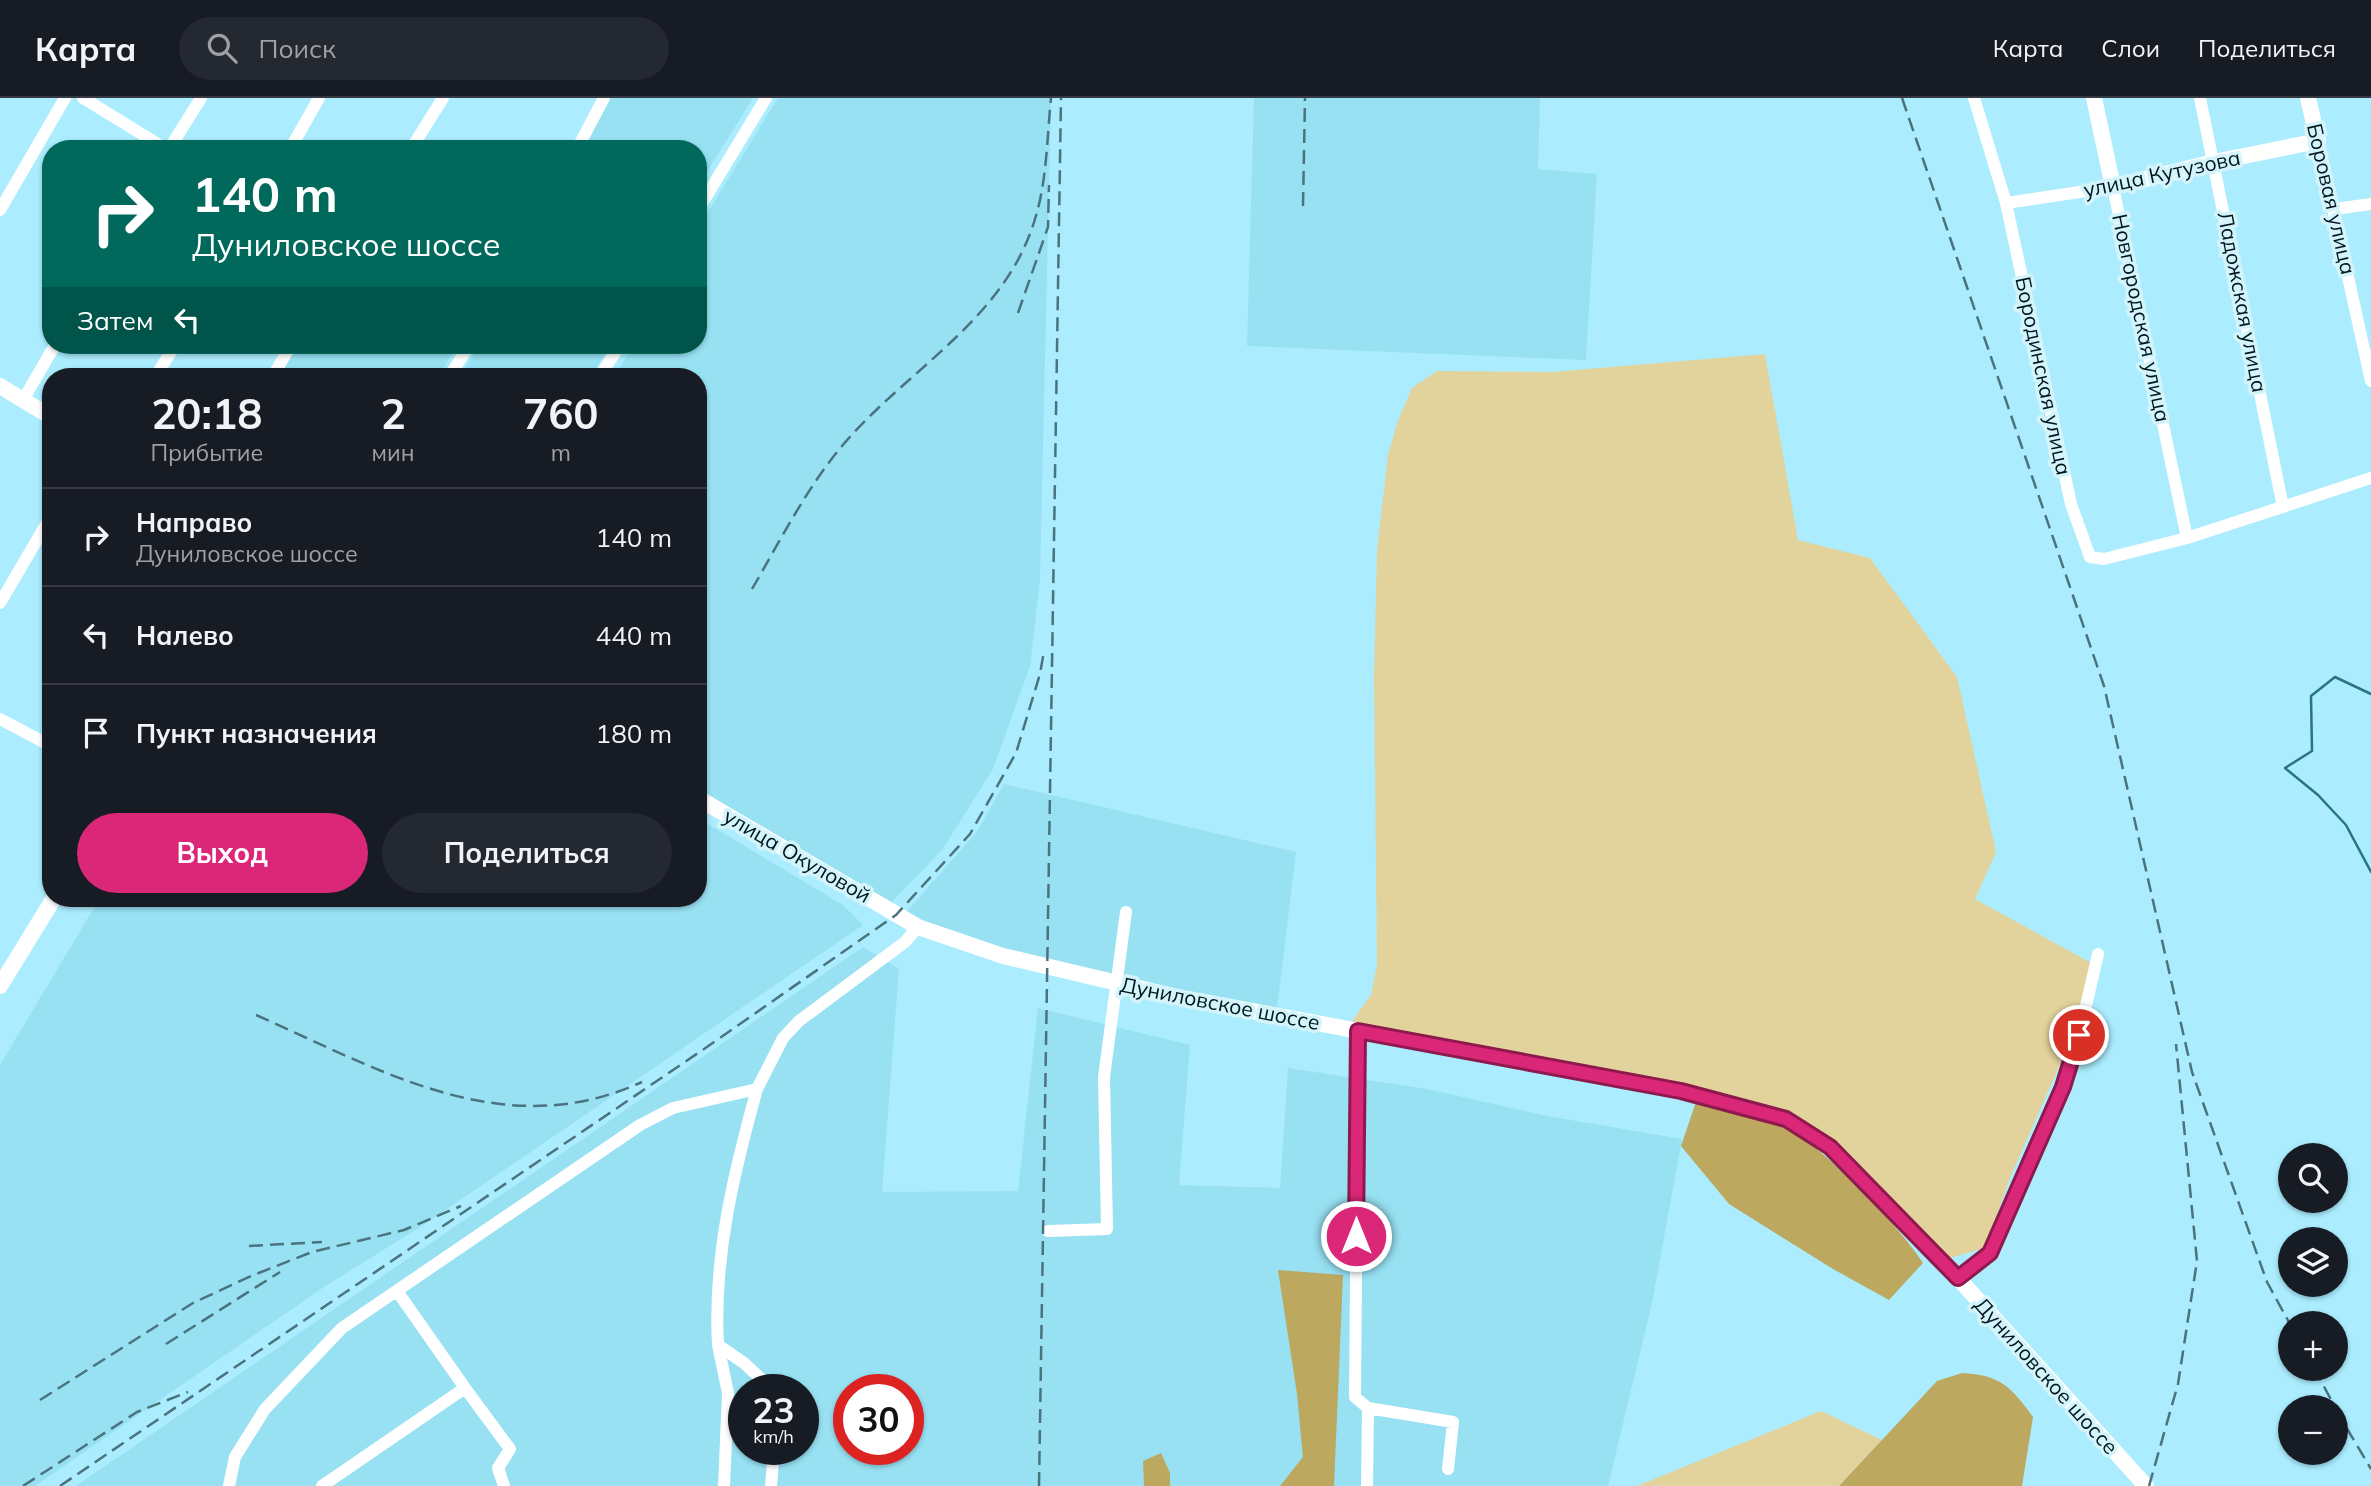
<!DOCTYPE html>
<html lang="ru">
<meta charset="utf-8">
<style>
:root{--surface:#171b24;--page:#242831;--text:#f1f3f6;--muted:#9ea1a6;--line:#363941;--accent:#db2777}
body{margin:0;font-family:Mulish,sans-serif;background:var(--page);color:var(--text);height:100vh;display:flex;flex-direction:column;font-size:26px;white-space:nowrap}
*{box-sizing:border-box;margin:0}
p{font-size:23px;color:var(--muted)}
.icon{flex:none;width:38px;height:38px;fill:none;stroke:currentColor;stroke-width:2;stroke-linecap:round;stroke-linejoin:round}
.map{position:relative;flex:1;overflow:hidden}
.details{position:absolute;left:42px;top:270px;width:665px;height:539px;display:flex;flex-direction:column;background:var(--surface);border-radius:28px;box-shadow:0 2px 5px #0004}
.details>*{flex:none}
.top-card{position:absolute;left:42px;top:42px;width:665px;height:214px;border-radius:28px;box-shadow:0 2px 5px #0004;background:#00695c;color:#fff;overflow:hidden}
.controls{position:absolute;left:2278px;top:1045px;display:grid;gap:14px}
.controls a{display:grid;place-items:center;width:70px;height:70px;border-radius:50%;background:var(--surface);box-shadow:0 2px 5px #0004;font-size:35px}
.speed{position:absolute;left:728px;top:1276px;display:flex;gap:14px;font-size:35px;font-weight:700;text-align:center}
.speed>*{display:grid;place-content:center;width:91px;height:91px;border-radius:50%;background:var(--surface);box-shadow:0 2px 5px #0004;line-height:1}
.speed small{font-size:18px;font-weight:400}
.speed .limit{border:10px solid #d22;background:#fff;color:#111}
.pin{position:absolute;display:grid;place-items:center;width:60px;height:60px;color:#fff;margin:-30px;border:4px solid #fff;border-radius:50%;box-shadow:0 2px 7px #0007}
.me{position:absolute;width:77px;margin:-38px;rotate:0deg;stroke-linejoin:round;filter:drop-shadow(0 0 5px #0008)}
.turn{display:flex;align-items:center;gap:24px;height:147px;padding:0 35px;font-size:32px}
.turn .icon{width:91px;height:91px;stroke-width:2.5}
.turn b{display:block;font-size:49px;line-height:60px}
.then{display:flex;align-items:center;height:66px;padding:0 35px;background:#0003;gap:14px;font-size:26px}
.eta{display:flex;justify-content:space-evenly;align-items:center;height:119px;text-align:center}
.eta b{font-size:42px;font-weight:700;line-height:49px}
.action{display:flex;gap:14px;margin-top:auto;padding:14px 35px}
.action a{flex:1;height:80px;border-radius:42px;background:var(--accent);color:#fff;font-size:28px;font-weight:700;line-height:80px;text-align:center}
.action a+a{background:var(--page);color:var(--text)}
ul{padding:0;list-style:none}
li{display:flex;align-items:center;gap:21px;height:98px;padding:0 35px;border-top:2px solid var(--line)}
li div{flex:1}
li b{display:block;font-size:26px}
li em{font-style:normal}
header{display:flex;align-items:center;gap:42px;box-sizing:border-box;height:98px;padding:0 35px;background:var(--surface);border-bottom:2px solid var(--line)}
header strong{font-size:33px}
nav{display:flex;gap:38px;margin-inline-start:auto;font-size:24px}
.search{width:490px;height:63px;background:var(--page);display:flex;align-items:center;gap:18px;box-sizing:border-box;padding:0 24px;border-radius:38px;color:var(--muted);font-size:26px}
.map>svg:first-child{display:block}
</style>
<header>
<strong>Карта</strong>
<div class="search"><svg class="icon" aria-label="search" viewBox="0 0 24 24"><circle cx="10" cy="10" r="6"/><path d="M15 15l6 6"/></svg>Поиск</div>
<nav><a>Карта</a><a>Слои</a><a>Поделиться</a></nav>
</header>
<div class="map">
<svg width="2371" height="1388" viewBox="0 0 2371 1388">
<rect width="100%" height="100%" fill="#abedfe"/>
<path fill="#97e1f3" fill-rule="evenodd" d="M608,0H753L698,88V51H583Z
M778,0H1051L1040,481L1030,568L993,671L942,752L888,808L698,693V278H614L634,247H698V130Z
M1254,0H1540L1538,71L1597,76L1586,262L1247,248Z
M295,247H457L439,278H276Z
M479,247H610L591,278H461Z
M1004,686L1296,754L1277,911L1120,881L995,849L929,828L906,814L976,735Z
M698,720L843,807L863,827L428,1124L321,1191L35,1388H0V967L100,800H698Z
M863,849L899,871L882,1094L1018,1093L1038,910L1190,947L1179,1087L1280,1090L1288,970L1427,991L1547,1018L1682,1041L1652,1205L1608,1388H76ZM744,1292H803V1351H744ZM849,1292H908V1351H849Z"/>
<path fill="#e2d39c" d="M1765,256L1798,442L1870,460L1957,579L1996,754L1975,801L2093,866L2062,962L2010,1080L1985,1150L1943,1162L1791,1018L1767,1007L1518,955L1350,926L1371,897L1377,867L1374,580L1377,452L1388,357L1397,325L1412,290L1437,273L1552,274Z
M1821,1313L1882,1342L1839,1388H1637Z"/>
<path fill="#bca85e" d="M1696,1004C1725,1012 1769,1019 1794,1034C1827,1054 1903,1132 1923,1165L1889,1202L1833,1171L1729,1106L1681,1048Z
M1278,1172L1343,1177L1334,1388H1280L1303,1359L1297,1296Z
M1962,1275C2001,1277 2011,1289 2033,1319L2022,1388H1839L1937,1283Z
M1161,1355L1170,1375V1388H1144L1143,1363Z"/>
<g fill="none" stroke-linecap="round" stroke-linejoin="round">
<path stroke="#267486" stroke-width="2.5" d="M2371,596L2335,579L2311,598L2312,653L2285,670L2318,697L2346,727L2371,774"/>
<path stroke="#fff" stroke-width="12" d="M83,0L166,51
M1974,0L2006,105L2071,406L2090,459L2104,461L2187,440L2371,380
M2200,0L2283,409
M2318,43L2371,283
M169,51L201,0
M290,51L319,0
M411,51L443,0
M577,51L604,0
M2006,105L2113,89L2187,440
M2335,111L2371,106
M0,112L65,0
M698,112L766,0
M156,278L175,247
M273,278L291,247
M450,278L469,247
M600,278L620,247
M23,302L55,247
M0,505L51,418
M0,621L51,648
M1358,933L1355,1299L1368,1310L1453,1324L1448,1371
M757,991C734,1074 713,1160 718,1247L744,1265L773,1292
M1048,1133L1107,1131L1104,979L1126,814
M1958,1180L1990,1155L2023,1086L2073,964L2098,856
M718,1247L728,1295L724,1388
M465,1290L510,1351L498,1370L504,1388
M229,1388L235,1359L265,1311L342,1230L640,1027L673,1010L757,991L783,940L799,923L905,844L918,829
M322,1388L465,1290L397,1193
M771,1388L774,1351
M1367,1388L1368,1310"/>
<path stroke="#fff" stroke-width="16" d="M2094,0L2113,89L2214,64L2318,43L2308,0
M0,288L51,319
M698,700L918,829L1003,858L1177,899L1681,993L1786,1021L1830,1049L1958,1180L2146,1388
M0,888L54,800"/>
<path stroke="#4a737e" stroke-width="2.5" stroke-dasharray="14 7" stroke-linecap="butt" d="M1902,0L2104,588L2192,974L2267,1184L2291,1228
M1303,108L1305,0
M1018,215L1048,129L1049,87
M752,491C780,443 806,391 842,348C907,271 1005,222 1035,121C1047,83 1047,39 1051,0
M256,917C381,972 504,1047 642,984
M249,1148L322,1144
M166,1246L280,1174
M2314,1270L2335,1309
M40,1302L193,1205L251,1178L312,1154L404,1132L461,1108
M2336,1312L2371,1371
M23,1388L137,1314L188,1294
M60,1388L704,951L896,817L970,736L1016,655L1040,576L1044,553
M1039,1388L1061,0
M2149,1388L2178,1286L2197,1163L2176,946"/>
</g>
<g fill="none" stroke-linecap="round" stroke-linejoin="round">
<g stroke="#8e194d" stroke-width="18">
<path id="route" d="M1356,1138L1358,933L1681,993L1786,1021L1830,1049L1958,1180L1990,1155L2063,989L2079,937"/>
</g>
<use href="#route" stroke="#db2777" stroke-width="12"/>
</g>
<g text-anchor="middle" stroke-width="7" stroke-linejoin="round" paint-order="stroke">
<g font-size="21" fill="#00161c" stroke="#d4f4fc">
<text transform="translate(2162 76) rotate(-12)" y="7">улица Кутузова</text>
<text transform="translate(2331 101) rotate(77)" y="7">Боровая улица</text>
<text transform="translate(2242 204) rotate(79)" y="7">Ладожская улица</text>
<text transform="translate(2141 220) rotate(78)" y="7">Новгородская улица</text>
<text transform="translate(2043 278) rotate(78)" y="7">Бородинская улица</text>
<text transform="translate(797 758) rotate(30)" y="7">улица Окуловой</text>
<text transform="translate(1220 906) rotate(11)" y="7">Дуниловское шоссе</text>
<text transform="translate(2046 1278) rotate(48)" y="7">Дуниловское шоссе</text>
</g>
</g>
</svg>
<div class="controls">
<a><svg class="icon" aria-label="search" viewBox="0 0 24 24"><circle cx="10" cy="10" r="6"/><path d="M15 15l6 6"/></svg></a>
<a><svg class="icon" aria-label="layers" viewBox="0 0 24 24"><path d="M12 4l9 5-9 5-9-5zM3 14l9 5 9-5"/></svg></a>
<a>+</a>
<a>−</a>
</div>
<div class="speed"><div>23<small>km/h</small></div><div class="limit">30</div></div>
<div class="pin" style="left:2079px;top:937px;background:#d93025"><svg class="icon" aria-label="arrive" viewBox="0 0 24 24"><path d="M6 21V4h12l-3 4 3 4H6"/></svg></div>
<svg class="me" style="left:1356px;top:1138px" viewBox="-20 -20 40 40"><circle r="17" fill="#db2777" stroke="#fff" stroke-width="3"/><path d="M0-11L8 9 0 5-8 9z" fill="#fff"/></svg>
<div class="top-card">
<div class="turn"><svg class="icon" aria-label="right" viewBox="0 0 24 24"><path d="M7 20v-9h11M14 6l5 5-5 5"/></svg><div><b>140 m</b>Дуниловское шоссе</div></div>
<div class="then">Затем<svg class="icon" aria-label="left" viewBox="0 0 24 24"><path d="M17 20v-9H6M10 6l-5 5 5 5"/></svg></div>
</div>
<section class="details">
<div class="eta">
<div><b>20:18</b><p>Прибытие</p></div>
<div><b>2</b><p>мин</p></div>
<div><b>760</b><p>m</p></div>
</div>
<ul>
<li><svg class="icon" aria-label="right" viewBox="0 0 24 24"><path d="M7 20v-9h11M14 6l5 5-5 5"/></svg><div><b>Направо</b><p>Дуниловское шоссе</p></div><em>140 m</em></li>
<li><svg class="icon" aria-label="left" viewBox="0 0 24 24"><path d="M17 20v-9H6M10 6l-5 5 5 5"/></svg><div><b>Налево</b></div><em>440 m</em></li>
<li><svg class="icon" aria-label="arrive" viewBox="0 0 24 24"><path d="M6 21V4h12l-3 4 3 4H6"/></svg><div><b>Пункт назначения</b></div><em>180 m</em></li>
</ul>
<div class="action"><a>Выход</a><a>Поделиться</a></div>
</section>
</div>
